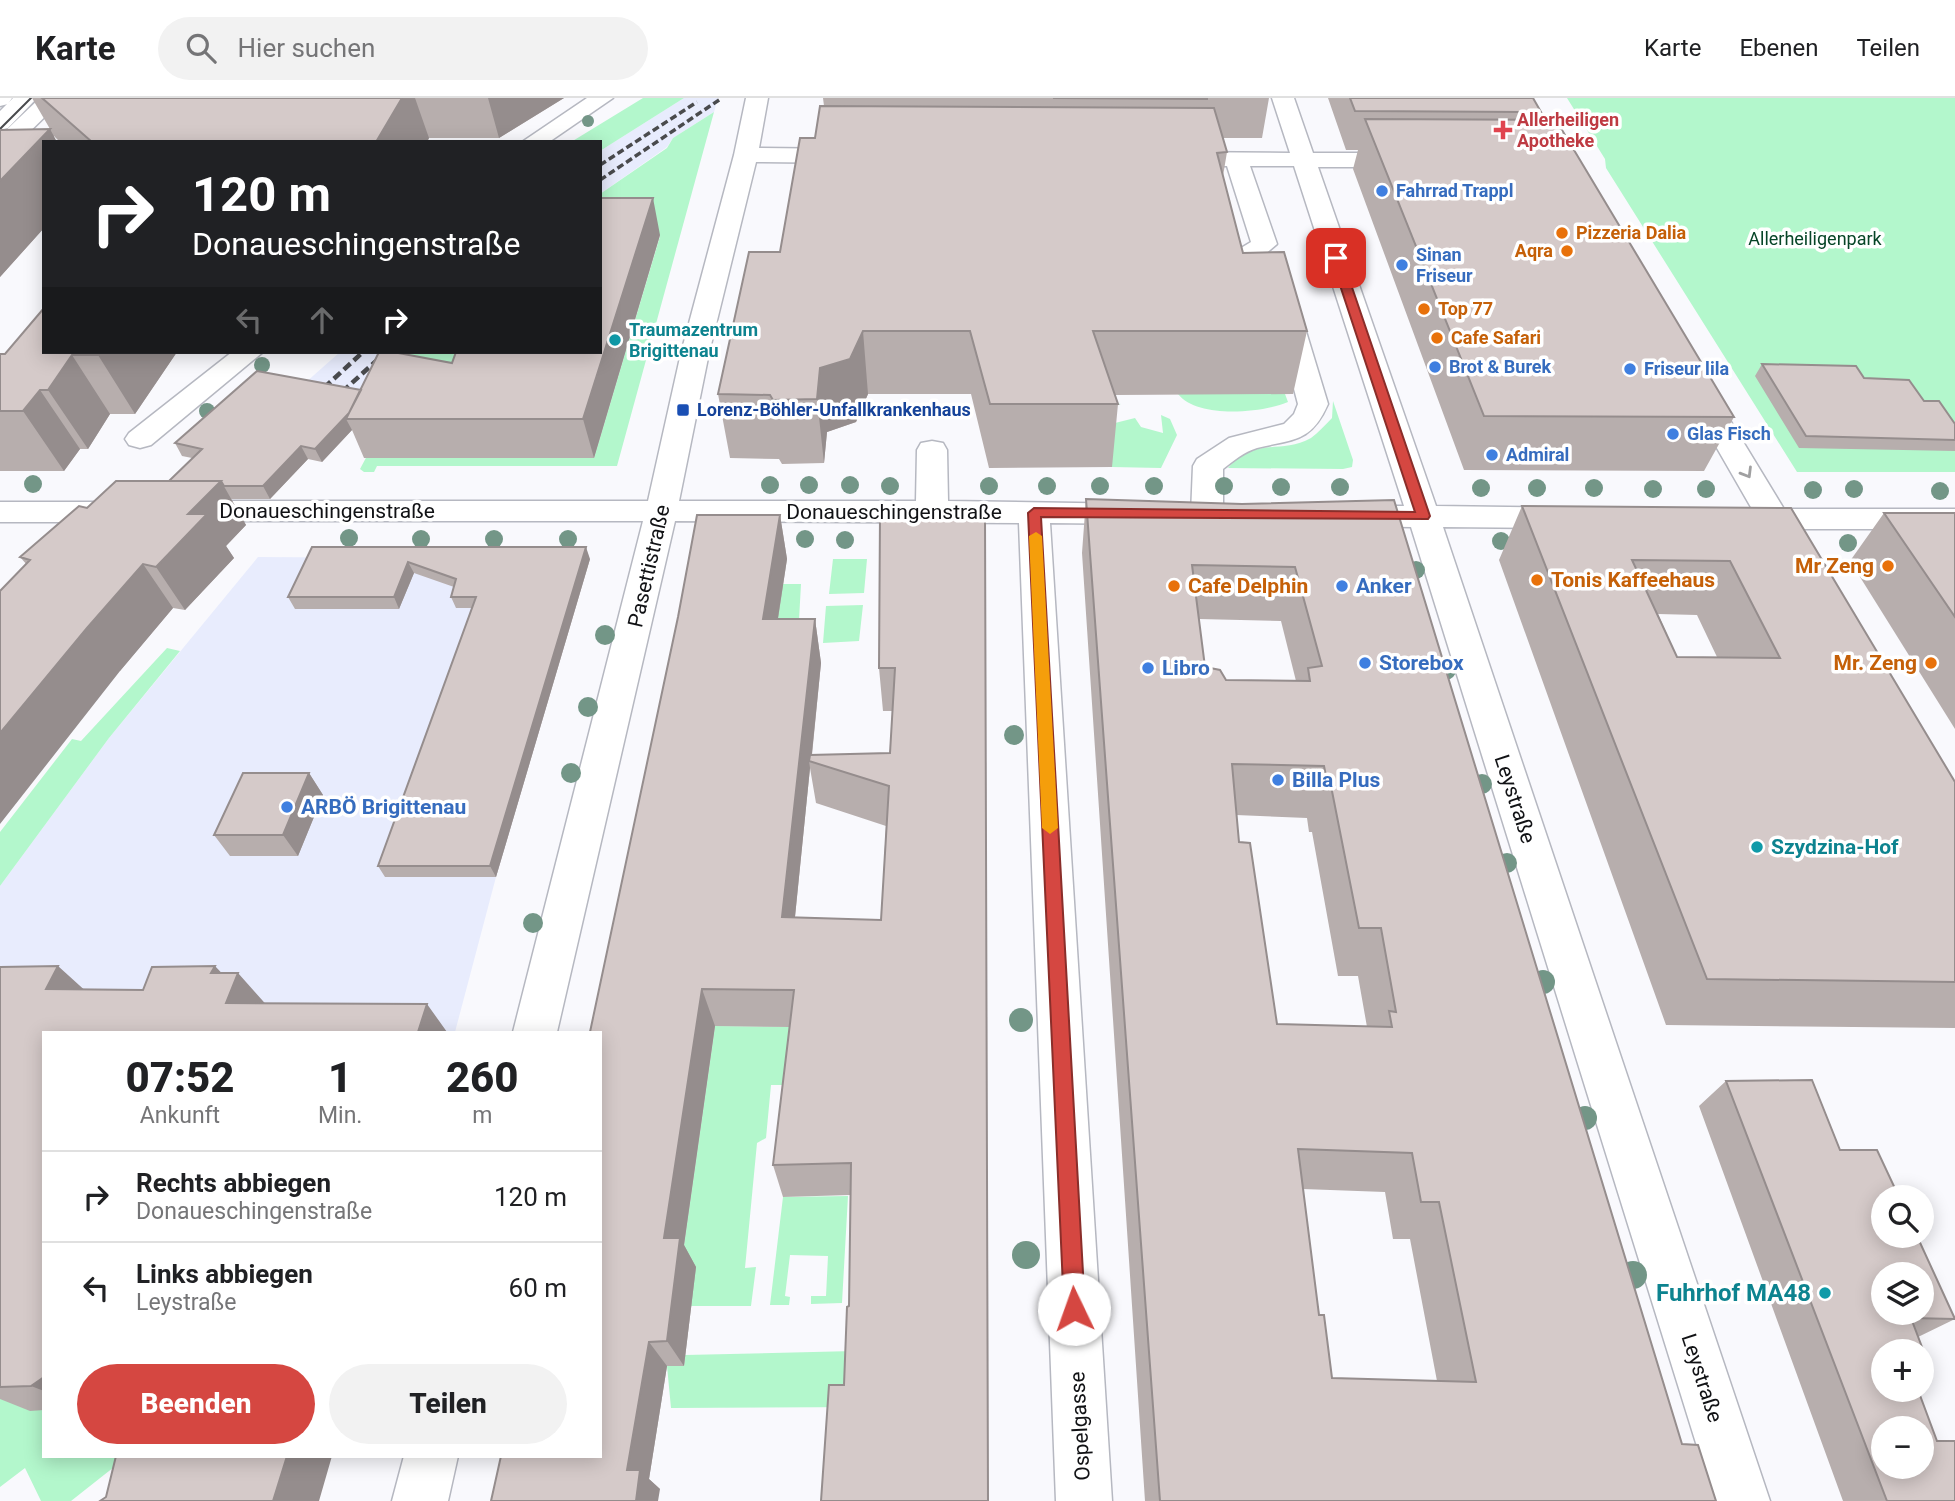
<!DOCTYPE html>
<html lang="de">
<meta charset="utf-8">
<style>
:root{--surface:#fff;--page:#f2f2f2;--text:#202124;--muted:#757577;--line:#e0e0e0;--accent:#d54741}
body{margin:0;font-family:Roboto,sans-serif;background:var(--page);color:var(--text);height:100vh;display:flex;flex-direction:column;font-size:26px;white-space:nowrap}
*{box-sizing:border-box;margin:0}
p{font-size:23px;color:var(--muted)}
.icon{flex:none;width:38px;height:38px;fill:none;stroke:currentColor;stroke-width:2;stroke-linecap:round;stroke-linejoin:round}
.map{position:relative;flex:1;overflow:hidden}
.details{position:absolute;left:42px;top:933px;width:560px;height:427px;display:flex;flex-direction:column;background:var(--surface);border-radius:0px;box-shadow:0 4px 18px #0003}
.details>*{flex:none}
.top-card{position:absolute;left:42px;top:42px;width:560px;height:214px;border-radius:0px;box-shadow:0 4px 18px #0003;background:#202124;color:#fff;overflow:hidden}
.tools{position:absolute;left:1871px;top:1087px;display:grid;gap:14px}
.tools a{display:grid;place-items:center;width:63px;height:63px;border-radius:50%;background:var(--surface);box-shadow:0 4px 18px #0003;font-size:35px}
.pin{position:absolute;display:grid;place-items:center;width:60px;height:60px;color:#fff;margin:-30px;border-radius:14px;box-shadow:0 4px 10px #0006}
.me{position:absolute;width:77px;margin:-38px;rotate:357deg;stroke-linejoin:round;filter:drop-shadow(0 0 5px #0008)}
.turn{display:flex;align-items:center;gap:24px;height:147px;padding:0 35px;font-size:32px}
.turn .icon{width:91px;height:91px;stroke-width:2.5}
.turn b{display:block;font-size:49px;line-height:60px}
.lanes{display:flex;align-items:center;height:66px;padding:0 35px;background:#0003;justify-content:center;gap:35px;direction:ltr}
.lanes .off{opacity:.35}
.eta{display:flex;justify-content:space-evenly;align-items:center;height:119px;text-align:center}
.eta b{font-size:42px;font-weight:800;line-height:49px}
.cta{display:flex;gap:14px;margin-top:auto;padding:14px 35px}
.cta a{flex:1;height:80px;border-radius:42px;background:var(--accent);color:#fff;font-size:28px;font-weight:800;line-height:80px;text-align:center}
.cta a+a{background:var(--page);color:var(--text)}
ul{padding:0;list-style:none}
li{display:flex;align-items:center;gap:21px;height:91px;padding:0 35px;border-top:2px solid var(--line)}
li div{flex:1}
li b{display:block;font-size:26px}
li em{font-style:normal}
header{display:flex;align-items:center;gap:42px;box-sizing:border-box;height:98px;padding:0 35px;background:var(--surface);border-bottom:2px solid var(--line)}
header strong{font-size:33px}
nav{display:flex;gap:38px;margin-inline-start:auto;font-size:24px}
.search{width:490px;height:63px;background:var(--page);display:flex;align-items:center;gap:18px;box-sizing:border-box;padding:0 24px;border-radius:38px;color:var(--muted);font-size:26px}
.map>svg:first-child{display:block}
</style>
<header>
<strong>Karte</strong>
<div class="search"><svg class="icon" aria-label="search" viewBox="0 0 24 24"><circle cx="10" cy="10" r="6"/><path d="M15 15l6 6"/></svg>Hier suchen</div>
<nav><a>Karte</a><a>Ebenen</a><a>Teilen</a></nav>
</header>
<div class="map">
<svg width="1955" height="1403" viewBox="0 0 1955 1403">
<rect width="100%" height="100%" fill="#f9f9fd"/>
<path fill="#e8ecfd" d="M684,0H718L714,14L673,40L667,49L600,96V53Z
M340,254H408L326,328L296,293Z
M258,459L589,461L496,779L455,934H44L0,1038V788L109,640Z"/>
<path fill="#b3f7cc" d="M643,0H684L600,53V44H571Z
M1567,0H1955V374H1797L1606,70L1605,61Z
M714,14L617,368H377L374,374H364L360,371L368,356L374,285L408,254H486L414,360H594L660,138L600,137V96L667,50L673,40Z
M1178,296H1285L1288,304C1261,315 1198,321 1178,296Z
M1090,302L1121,306L1104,310L1115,325L1135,320L1141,329L1163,335L1161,317L1170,321L1177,337L1161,370L1112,369Z
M1333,303L1353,362L1352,369L1343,371L1228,370C1256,338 1280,357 1311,340C1318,335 1325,327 1332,320Z
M833,461H867L864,495L829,496Z
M751,486H801L799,522L747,523Z
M863,507L859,543L823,545L826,508Z
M167,550L180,553L109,640L0,788V734L72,641L81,643Z
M715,928L803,929L797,987H771L766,1040L757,1045L745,1170L756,1169L751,1208H691L681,1168Z
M848,1098L842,1205L811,1206V1198H826L828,1158L790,1157L785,1198L790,1199L789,1207H770L783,1099Z
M854,1253L868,1309L671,1310L667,1268H684L685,1257Z
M0,1299L30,1312H44V1358H128L71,1403H41L25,1370L0,1389Z"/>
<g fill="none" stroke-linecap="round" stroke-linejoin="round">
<g stroke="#b6b8c1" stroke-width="3">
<path id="minor" d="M13,0H37L8,30L0,32V13Z
M587,0H613L549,44H522Z
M746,0H768L759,50L848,51L856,53L860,58L856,63L848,65L756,64L709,255L679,403H916L917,352L921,345L932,343L943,345L947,352L948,403L1137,406L1148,409L1153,416L1148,423L1137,426L1050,425L1112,1403H1056L1019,425L675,423L557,934H513L643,423H186L175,420L170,413L175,406L186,403H648L681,255L734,57Z
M1272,0H1294L1313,55H1408L1416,57L1420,62L1416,67L1408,69H1318L1436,408L1568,410L1579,413L1584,420L1579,427L1568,430L1443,429L1770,1403H1714L1411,429L1348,428L1337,425L1332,418L1337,411L1348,408H1404L1294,68H1250L1277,146L1262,159L1259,167L1270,184L1298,207L1328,306C1311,345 1293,341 1257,350C1244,354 1233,363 1223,371V416L1218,423L1207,426L1196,423L1191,416L1193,368L1197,361L1229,340L1284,326L1294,316L1298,306L1273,211L1251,195L1233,167L1241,150L1251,144L1227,68H1175L1167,66L1163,61L1167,56L1175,54L1290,55Z
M232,254H263L151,347L140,350L129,347L125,341L129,335Z
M1697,282L1707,285L1711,291L1784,411H1955V431H1796L1800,438L1795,446L1784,449L1773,446L1764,431L1733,428L1728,421L1733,414L1752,411L1683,291L1687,285Z
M0,404H126L137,407L142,414L137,421L126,424H0Z
M404,1358H458L448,1403H392Z"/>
</g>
<g stroke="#b6b8c1" stroke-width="3">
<path id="major" d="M0,0H12L8,6L0,8Z
M40,0H64L8,55L0,57V38Z"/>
</g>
<use href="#minor" fill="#fff" fill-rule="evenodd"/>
<use href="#major" fill="#fff" fill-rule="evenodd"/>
<path stroke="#494a4d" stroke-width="2" d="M0,31L31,0"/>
<path stroke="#494a4d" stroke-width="3.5" stroke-dasharray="7 3.5" stroke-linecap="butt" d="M600,67L697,4
M600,82L722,0"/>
<path stroke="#494a4d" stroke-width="4.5" stroke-dasharray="9 4.5" stroke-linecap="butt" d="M314,299L363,254
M332,303L386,254"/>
</g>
<g fill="#739687">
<circle cx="588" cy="23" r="6"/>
<circle cx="262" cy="267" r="8"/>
<circle cx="207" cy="313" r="8"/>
<circle cx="33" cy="386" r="9"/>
<circle cx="770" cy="387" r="9"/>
<circle cx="809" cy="387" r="9"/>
<circle cx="850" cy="387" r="9"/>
<circle cx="890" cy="388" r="9"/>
<circle cx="989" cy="388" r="9"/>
<circle cx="1047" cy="388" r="9"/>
<circle cx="1100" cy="388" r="9"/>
<circle cx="1154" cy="388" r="9"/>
<circle cx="1224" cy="388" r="9"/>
<circle cx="1281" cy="389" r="9"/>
<circle cx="1340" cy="389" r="9"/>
<circle cx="1481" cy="390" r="9"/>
<circle cx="1537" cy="390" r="9"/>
<circle cx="1594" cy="390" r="9"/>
<circle cx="1653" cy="391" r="9"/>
<circle cx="1706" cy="391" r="9"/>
<circle cx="1854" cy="391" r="9"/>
<circle cx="1813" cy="392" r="9"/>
<circle cx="1940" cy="393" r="9"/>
<circle cx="349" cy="440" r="9"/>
<circle cx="421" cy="441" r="9"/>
<circle cx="494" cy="441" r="9"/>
<circle cx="568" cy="441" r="9"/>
<circle cx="805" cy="441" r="9"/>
<circle cx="845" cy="442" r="9"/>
<circle cx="1501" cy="443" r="9"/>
<circle cx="1848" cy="445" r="9"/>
<circle cx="1416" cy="472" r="9"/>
<circle cx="605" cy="537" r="10"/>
<circle cx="1446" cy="572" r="10"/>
<circle cx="588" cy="609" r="10"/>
<circle cx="1014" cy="637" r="10"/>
<circle cx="571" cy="675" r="10"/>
<circle cx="1482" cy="686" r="10"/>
<circle cx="1507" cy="765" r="10"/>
<circle cx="533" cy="825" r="10"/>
<circle cx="1543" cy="884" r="12"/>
<circle cx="1021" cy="922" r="12"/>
<circle cx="1585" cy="1020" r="12"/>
<circle cx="1026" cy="1157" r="14"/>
<circle cx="1633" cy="1177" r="14"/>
</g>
<path fill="#b7aead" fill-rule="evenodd" d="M32,0H564L499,40H429L427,44H60L54,38L44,44V130L0,179V32L50,31Z
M823,0H1269L1262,40H1223L1227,54L1223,78L1243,155L1307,233L1293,296L1115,297L1118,306L1112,369L989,370L971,296H868L856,324L827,334L824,365L782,366L779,361L730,360L718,296L780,154L815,40L824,8Z
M1328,0H1533L1541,14L1539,22L1734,319L1704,373L1464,372L1353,71L1358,52H1346Z
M660,137L594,360H364L352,332L322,364L308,361L270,401H231L246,427L226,448L234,460L185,512L173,510L120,573L20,459L87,410L169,383L192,360L182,358L175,345L452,265Z
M177,254L135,316H110L88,351H80L64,373H0V256Z
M1762,266L1864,280L1924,303L1955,326V353L1799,350L1755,278Z
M1086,401L1242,406L1394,402L1682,1346L1716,1403H1145L1082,455ZM1199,521L1281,523L1296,583L1226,582L1205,569ZM1236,717L1307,720L1309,734H1312L1338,878H1358L1367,929L1277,926L1239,744ZM1303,1091L1385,1094L1393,1141H1410L1437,1283L1332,1280L1319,1217Z
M1522,408L1791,410L1955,684V930L1666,927L1499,462ZM1658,516L1697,517L1717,559H1677Z
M1884,415H1955V631L1850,463Z
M780,417L787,461L778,521H815L821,565L812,657L890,655L893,613H883L879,570L985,417L844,1287L849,1208L850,1097L783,1099L773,1067L790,929L715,928L684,1147L696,1169L684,1268H667L649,1381L660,1391L491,1403ZM810,670L816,705L886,728L881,822L795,819Z
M312,449L590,461L496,779H385L378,768L472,510H456L451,499L454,489L414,475L399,511H295L288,499Z
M309,675L323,697L298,758H230L214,737Z
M215,868L44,934V1312L30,1313L0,1301V869L84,892H143Z
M1726,983L1840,1052L1955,1221L1918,1239L1925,1257L1922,1259V1253H1883L1955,1403H1843L1699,1008Z"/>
<path fill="#958d8d" d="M402,0H415L429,40L427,44H376Z
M488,0H564L499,40Z
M50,31L57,44H44V130L0,179V83Z
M653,100L660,137L594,360L583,321Z
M863,233L868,296L856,324L827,334L824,365L817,301L820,270Z
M101,254H177L135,316L98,257Z
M72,257L110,316L88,351L48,292Z
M40,292L80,351L64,373L23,313Z
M370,293L346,321L352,332L322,364L315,351Z
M301,348L308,361L270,401L263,388Z
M221,383L246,427L226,448L234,460L185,512L156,469L188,416Z
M780,417L787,461L771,565L763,521Z
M586,449L590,461L496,779L490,768Z
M408,464L414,475L399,511L394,499Z
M143,466L173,510L120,573L0,726V635L87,530Z
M815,521L821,565L811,664L809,663L810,670L791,858L782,819Z
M309,675L323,697L298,758L283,737Z
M58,868L100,906L46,891Z
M215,868L233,887L238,875L271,912L226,905L211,875Z
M702,891L715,928L684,1147L696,1169L684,1268L667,1243L664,1140Z
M427,906L447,934H418Z
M649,1244L667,1268L649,1381L660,1391L658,1403H636L627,1372Z
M44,1279V1293L31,1288Z
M287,1358H332L319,1403H273Z"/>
<path fill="#d5cac9" stroke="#958d8d" stroke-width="2" fill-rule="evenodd" d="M42,0H402L376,44H92Z
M1053,0H1207V1Z
M1350,0H1533L1541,14L1355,13Z
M820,8L1214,10L1227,54L1217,55L1243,155L1284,154L1307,233H1093L1118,306H990L970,233H863L850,261L820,270L817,301L773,302L770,297L718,296L749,154H780L800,40H815Z
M1365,21L1556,22L1734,319L1484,318Z
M50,31L0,83V32Z
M600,100H653L583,321H346L379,254H393L452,265L456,254H600Z
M44,210V254H101L98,257H72L48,292H40L23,313H0V256H5Z
M1762,266L1856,268L1864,280L1909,282L1924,303H1939L1955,326V342L1806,338Z
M257,273L361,292L349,315L315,351L301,348L263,388H224L221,383H169L202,351L175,345Z
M116,383H221L188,416H207L156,469L143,466L87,530L0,635V493L30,462L20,459L79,408L87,410Z
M1086,401L1242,406L1394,402L1682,1346L1698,1347L1716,1403H1160ZM1192,467L1295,469L1322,568L1308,570L1310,583L1226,582L1220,572L1205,569ZM1232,666L1324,668L1327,683H1330L1359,830H1381L1396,914L1389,913L1392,929L1277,926L1250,745L1239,744ZM1298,1051L1412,1055L1421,1104H1439L1476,1284L1332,1280L1324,1217H1319Z
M1522,408L1791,410L1955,684V884L1707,881ZM1632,462L1730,463L1780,560L1677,559Z
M1884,415H1955V519Z
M697,417H780L763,521H815L782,819L881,822L889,688L809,663L810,657L890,655L895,570H879L880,417H985L988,1403H821L829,1287H844L847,1209L849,1208L851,1065L773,1067L794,892L702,891L664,1140H680L667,1243L649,1244L627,1372H640L636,1403H491L501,1358H600V934H590L678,519Z
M312,449H586L490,768H378L476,499H451L456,481L408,464L394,499H288Z
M243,675H309L283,737H214Z
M58,868L46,891L143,892L152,869L215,868L211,875H238L226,905L427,906L418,934H44V1279L31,1288L0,1289V869Z
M1812,982L1840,1052H1877L1899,1099H1883V1138H1917L1955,1221L1911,1220L1925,1257H1922V1253H1883V1292H1918L1937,1343H1955V1403H1887L1726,983ZM1883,1176H1922V1214H1883ZM1883,1330H1922V1368H1883Z
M116,1358H287L273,1403H100L106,1399Z"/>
<defs><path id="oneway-chevron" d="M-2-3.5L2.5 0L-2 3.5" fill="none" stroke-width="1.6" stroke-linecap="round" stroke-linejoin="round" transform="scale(1.75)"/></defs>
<use stroke="#a0a0a1" href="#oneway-chevron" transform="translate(1747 375) rotate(59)"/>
<path fill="#d54741" stroke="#8a2e2a" stroke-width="2" d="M1333,158L1342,160L1430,418L1428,421L1041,419L1085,1211L1082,1218L1074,1221L1067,1218L1064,1211L1028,415L1034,410L1415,414L1331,160Z"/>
<path fill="#f59e0b" d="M1036,434L1042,438L1058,730L1050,736L1042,730L1029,438Z"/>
<path fill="#e0444e" stroke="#fff" stroke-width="2.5" d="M1499.5 21.5h7v7h7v7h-7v7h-7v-7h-7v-7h7z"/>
<g fill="#3f7fe0" stroke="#fff" stroke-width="2.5">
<circle cx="1382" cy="93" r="7"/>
<circle cx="1402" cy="167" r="7"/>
<circle cx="1435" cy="269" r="7"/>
<circle cx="1630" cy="271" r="7"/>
<circle cx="1673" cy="336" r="7"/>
<circle cx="1492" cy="357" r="7"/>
<circle cx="1342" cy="488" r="7"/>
<circle cx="1365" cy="565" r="7"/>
<circle cx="1148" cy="570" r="7"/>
<circle cx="1278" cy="682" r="7"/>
<circle cx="287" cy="709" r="7"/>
</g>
<g fill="#e8710a" stroke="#fff" stroke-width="2.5">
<circle cx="1562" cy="135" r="7"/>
<circle cx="1567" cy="153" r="7"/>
<circle cx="1424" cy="211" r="7"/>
<circle cx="1437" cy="240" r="7"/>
<circle cx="1888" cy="468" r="7"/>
<circle cx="1537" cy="482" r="7"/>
<circle cx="1174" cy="488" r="7"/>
<circle cx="1931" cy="565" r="7"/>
</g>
<g fill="#0f9aa8" stroke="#fff" stroke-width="2.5">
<circle cx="615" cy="242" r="7"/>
<circle cx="1757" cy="749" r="7"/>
<circle cx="1825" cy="1195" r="7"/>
</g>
<rect fill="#1a4fb4" stroke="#fff" stroke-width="2.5" x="676" y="305" width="14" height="14" rx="3.5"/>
<g text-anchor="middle" stroke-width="7" stroke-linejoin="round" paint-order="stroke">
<g font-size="18" font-weight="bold" fill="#be3a42" stroke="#fff" text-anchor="start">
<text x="1517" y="28">Allerheiligen<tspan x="1517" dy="21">Apotheke</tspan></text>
</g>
<g font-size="18" font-weight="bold" fill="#366cbe" stroke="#fff" text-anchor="start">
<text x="1396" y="99">Fahrrad Trappl</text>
<text x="1416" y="163">Sinan<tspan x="1416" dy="21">Friseur</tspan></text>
<text x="1449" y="275">Brot &amp; Burek</text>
<text x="1644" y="277">Friseur lila</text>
<text x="1687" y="342">Glas Fisch</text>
<text x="1506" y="363">Admiral</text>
</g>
<g font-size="18" font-weight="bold" fill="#c56008" stroke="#fff" text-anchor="start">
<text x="1576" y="141">Pizzeria Dalia</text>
<text x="1553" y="159" text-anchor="end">Aqra</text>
<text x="1438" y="217">Top 77</text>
<text x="1451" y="246">Cafe Safari</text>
</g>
<g font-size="18" fill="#064527" stroke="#fff">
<text x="1815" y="147">Allerheiligenpark</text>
</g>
<g font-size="18" font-weight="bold" fill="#0d838f" stroke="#fff" text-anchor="start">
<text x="629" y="238">Traumazentrum<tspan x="629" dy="21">Brigittenau</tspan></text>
</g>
<g font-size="18" font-weight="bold" fill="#164399" stroke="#fff" text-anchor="start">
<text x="697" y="318">Lorenz-Böhler-Unfallkrankenhaus</text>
</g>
<g font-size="21" fill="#111215" stroke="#fff">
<text x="327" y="420">Donaueschingenstraße</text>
<text x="894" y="421">Donaueschingenstraße</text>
<text transform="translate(649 468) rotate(-77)" y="7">Pasettistraße</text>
<text transform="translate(1515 701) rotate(72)" y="7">Leystraße</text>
<text transform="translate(1702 1280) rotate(72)" y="7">Leystraße</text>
<text transform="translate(1080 1328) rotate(-93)" y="7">Ospelgasse</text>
</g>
<g font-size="21" font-weight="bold" fill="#c56008" stroke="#fff" text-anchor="end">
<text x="1874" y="475">Mr Zeng</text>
<text x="1551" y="489" text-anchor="start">Tonis Kaffeehaus</text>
<text x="1188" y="495" text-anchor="start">Cafe Delphin</text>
<text x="1917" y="572">Mr. Zeng</text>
</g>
<g font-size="21" font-weight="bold" fill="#366cbe" stroke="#fff" text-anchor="start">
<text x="1356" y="495">Anker</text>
<text x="1379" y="572">Storebox</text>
<text x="1162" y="577">Libro</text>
<text x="1292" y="689">Billa Plus</text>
<text x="301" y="716">ARBÖ Brigittenau</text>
</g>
<g font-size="21" font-weight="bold" fill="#0d838f" stroke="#fff" text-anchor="start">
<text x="1771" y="756">Szydzina-Hof</text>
</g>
<g font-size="24" font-weight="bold" fill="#0d838f" stroke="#fff" text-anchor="end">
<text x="1811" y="1203">Fuhrhof MA48</text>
</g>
</g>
</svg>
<div class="tools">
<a><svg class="icon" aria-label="search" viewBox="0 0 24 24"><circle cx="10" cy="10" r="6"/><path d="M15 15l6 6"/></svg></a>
<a><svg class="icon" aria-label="layers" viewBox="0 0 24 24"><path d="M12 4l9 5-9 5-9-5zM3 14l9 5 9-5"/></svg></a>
<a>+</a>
<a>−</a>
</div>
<div class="pin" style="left:1336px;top:160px;background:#d93025"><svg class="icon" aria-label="arrive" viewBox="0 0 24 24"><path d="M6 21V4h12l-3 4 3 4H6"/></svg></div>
<svg class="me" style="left:1074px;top:1211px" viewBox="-20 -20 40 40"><circle r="19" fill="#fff"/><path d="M0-13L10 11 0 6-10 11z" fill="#d54741"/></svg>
<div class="top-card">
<div class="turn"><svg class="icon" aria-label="right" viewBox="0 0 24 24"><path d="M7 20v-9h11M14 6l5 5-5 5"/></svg><div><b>120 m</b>Donaueschingenstraße</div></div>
<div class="lanes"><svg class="icon off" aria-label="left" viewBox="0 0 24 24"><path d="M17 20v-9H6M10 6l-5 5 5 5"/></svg><svg class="icon off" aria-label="ahead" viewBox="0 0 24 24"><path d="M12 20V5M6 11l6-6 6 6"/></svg><svg class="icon" aria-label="right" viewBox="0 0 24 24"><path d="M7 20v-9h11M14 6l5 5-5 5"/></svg></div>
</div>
<section class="details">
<div class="eta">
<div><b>07:52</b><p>Ankunft</p></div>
<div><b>1</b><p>Min.</p></div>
<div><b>260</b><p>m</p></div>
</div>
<ul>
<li><svg class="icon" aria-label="right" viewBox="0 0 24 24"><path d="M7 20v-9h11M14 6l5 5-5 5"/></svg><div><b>Rechts abbiegen</b><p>Donaueschingenstraße</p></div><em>120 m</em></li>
<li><svg class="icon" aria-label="left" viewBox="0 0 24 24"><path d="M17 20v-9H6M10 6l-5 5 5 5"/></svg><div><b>Links abbiegen</b><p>Leystraße</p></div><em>60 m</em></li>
</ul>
<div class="cta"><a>Beenden</a><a>Teilen</a></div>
</section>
</div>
